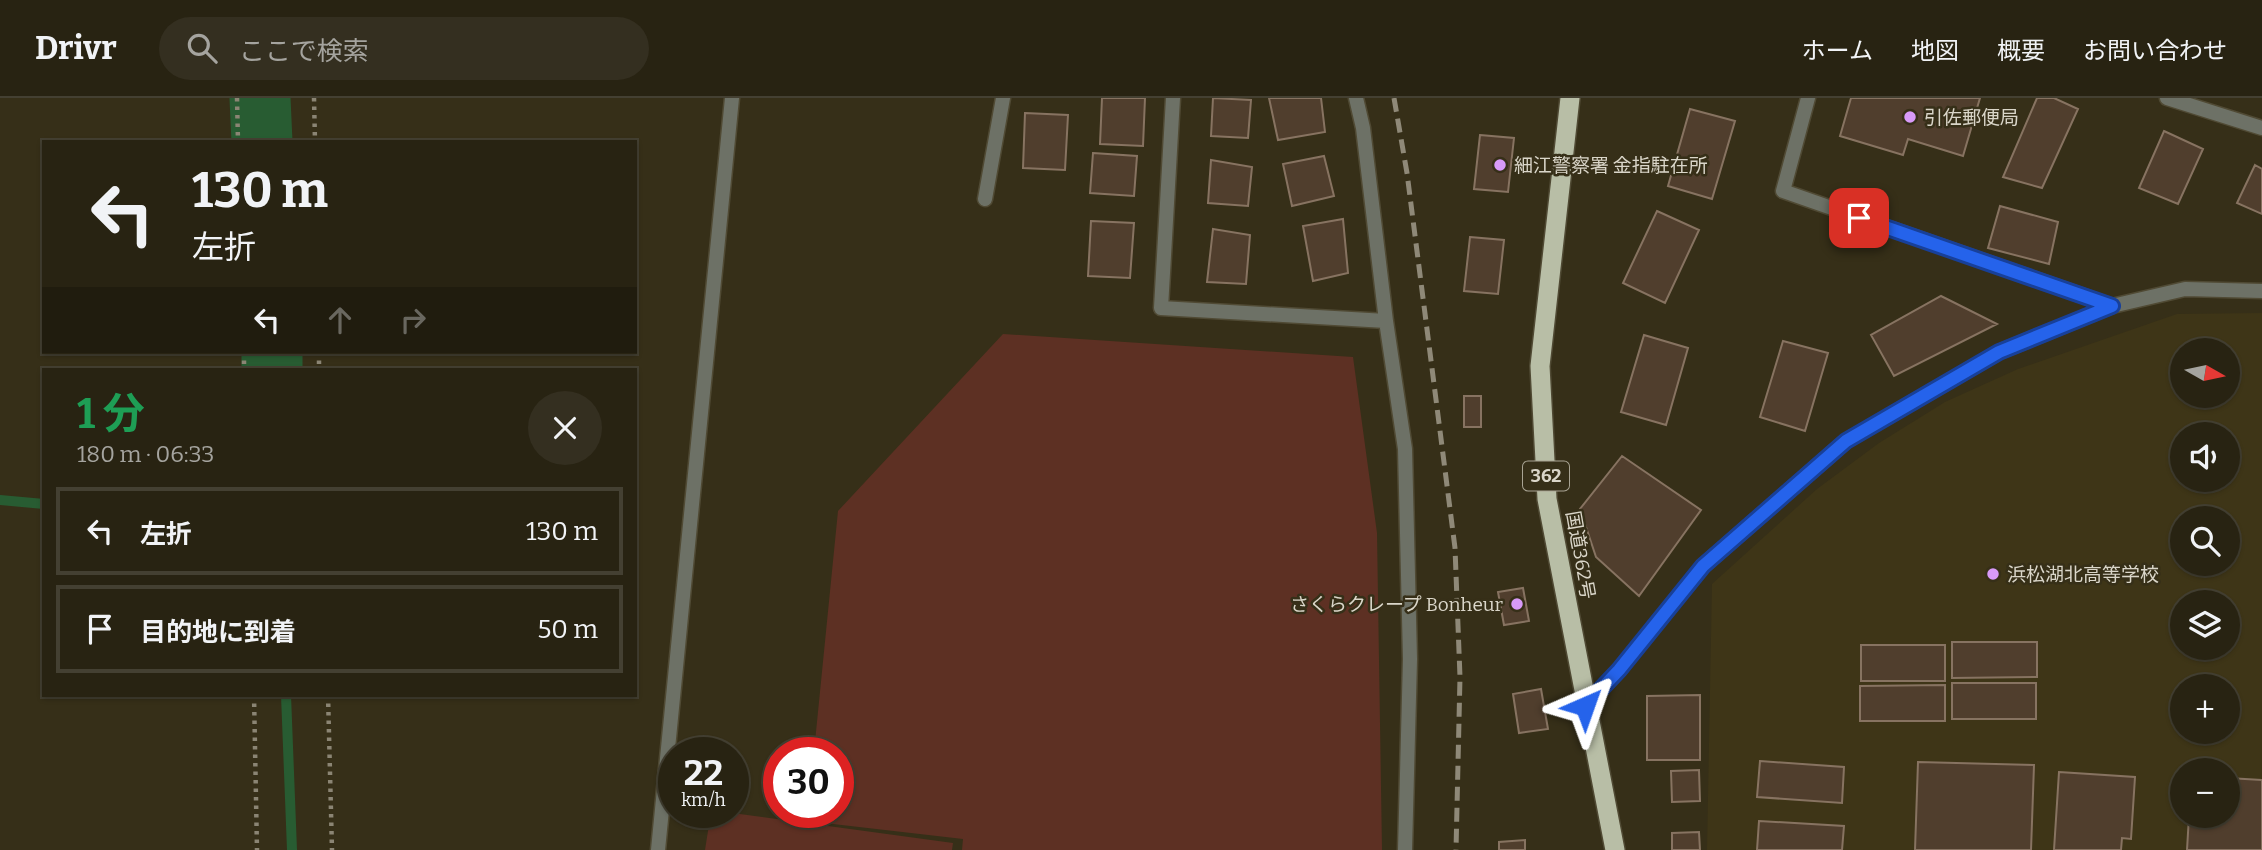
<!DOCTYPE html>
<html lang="ja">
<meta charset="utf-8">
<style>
:root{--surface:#282312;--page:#342f20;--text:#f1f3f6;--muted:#a5a49f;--line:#444032}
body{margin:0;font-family:Bitter,"Noto Sans JP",serif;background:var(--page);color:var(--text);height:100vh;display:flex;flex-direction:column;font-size:26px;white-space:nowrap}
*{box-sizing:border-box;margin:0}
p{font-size:23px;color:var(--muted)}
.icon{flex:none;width:38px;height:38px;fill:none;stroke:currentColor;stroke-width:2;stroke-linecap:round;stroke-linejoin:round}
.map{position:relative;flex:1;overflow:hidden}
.details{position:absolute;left:42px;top:270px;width:595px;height:329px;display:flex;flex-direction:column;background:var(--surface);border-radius:0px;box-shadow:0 2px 5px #0004,0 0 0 2px var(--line)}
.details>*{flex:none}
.guide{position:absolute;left:42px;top:42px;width:595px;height:214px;border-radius:0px;box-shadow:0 2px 5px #0004,0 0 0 2px var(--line);background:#282312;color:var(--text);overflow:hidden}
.needle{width:46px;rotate:99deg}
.controls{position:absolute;left:2170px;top:240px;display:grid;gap:14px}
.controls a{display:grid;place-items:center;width:70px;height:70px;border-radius:50%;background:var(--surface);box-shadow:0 2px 5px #0004,0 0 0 2px var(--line);font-size:35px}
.speed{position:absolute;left:658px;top:639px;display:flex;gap:14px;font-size:35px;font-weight:700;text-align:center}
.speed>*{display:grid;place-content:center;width:91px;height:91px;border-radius:50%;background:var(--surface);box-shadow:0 2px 5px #0004,0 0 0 2px var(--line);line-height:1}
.speed small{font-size:18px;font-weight:400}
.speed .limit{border:10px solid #d22;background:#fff;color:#111}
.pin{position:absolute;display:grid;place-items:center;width:60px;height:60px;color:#fff;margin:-30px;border-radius:14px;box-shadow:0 4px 10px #0006}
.me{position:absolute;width:77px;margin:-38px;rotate:43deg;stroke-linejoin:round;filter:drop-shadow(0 0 5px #0008)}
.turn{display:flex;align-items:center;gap:24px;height:147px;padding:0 35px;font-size:32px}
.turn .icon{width:91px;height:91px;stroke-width:2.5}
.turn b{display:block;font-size:49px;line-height:60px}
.lanes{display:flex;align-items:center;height:66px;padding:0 35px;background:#0003;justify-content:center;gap:35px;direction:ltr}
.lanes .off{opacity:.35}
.round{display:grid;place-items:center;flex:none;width:74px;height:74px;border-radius:37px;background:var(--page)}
.summary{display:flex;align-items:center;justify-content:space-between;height:119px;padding:0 35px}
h1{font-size:42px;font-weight:700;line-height:52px;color:#1e9e55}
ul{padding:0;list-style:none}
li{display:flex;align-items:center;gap:21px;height:88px;margin:0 14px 10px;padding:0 21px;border:4px solid var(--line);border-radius:0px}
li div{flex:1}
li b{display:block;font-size:26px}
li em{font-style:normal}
header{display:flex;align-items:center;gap:42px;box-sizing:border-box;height:98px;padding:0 35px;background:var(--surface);border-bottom:2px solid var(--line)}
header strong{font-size:33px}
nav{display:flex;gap:38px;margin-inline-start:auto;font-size:24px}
.search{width:490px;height:63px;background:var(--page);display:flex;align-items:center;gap:18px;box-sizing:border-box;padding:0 24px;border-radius:38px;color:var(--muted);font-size:26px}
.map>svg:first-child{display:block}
</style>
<header>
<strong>Drivr</strong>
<div class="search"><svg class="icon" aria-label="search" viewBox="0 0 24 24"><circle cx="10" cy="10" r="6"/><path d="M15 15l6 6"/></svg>ここで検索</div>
<nav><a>ホーム</a><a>地図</a><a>概要</a><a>お問い合わせ</a></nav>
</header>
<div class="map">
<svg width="2262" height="752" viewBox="0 0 2262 752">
<rect width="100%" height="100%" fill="#362f18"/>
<path fill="#3e3517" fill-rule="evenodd" d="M2262,215V752H1707L1712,486L1817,391L1879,345L1945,304L2018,271L2177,216ZM2182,252H2228V298H2182ZM2182,336H2228V382H2182ZM2182,420H2228V466H2182ZM2182,504H2228V550H2182ZM2182,588H2228V634H2182ZM2182,672H2228V718H2182Z"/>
<path fill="#5d3023" d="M1003,236L1353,259L1377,435L1382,752H962L963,741L807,723L808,714H838V654H814L838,413Z
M711,714H725L953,745L952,752H705Z"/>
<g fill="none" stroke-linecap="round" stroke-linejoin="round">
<path stroke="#285c32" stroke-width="10" d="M0,402L44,406
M286,597L292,752"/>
<path stroke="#285c32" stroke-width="61" d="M260,0L262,44
M272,254V271"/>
</g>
<path fill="#503e2d" stroke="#877361" stroke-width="2" d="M1102,0H1145L1143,48L1100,46Z
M1213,0L1251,2L1248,40L1211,38Z
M1269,0H1321L1325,34L1278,42Z
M1851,0H1980L1963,58L1908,41L1903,57L1840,38Z
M2037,0H2054L2078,11L2042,90L2003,79Z
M1690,11L1735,23L1712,101L1668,88Z
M1025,15L1068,17L1065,72L1023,70Z
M2164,33L2203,51L2178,106L2139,90Z
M1480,37L1514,40L1508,94L1474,91Z
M1093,55L1137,58L1134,98L1090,95Z
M1324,58L1334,98L1292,108L1283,66Z
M1211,62L1252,69L1248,108L1208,105Z
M2255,67L2262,71V116L2237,105Z
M2000,108L2058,124L2049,166L1988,150Z
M1657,113L1699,132L1665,205L1623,185Z
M1343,121L1348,175L1313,183L1303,128Z
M1091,123L1134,125L1130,180L1088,178Z
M1213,131L1250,137L1246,186L1207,184Z
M1470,139L1504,142L1498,196L1464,193Z
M1941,198L1997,226L1894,278L1871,237Z
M1644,237L1688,250L1666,327L1621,314Z
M1783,243L1828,255L1805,333L1760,319Z
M1464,298H1481V329H1464Z
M1622,358L1701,412L1639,498L1596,459L1580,411Z
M1523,490L1529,523L1504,527L1498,494Z
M1952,544H2037V579L1952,580Z
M1861,547H1945V583H1861Z
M1952,585H2036V621H1952Z
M1945,587V623H1860V588Z
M1541,591L1548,631L1519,635L1513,596Z
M1700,597V662H1647V598Z
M1760,663L1844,669L1842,705L1757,699Z
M1918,664L2034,667L2031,752H1915Z
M1699,672L1700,703L1672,704L1671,673Z
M2059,674L2135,679L2131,741L2122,740L2121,752H2054Z
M2228,680L2262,682V752H2187L2189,718H2228Z
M1759,723L1844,728L1842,752H1757Z
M1699,734L1700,752H1672V735Z
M1525,742V752H1499V744Z"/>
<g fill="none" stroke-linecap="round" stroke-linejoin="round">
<g stroke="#504a34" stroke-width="17">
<path id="minor" d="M1173,0L1161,210L1386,223
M1356,0L1363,30L1386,223L1405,351L1410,561L1405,752
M1808,0L1783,93L2112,208
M2167,0L2262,30
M985,101L1003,0
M1585,608L1619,572L1703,468L1846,343L1999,254L2112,208L2185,191L2262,193
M658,752L732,0"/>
</g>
<g stroke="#504a34" stroke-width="22">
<path id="trunk" d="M1570,0L1540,268L1547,401L1615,752"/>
</g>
<path stroke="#8b8574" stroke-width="4.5" stroke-dasharray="3.5 5" stroke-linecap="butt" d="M237,0L238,44
M314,0L315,44
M244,254V271
M319,254V271
M254,597L257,752
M328,597L332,752"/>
<use href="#minor" stroke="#6d7166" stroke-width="14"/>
<use href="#trunk" stroke="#b8bea6" stroke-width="19"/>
<path stroke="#8f8978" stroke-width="5" stroke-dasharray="14 7" stroke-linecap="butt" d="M1394,0L1407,75L1455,450L1460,579L1456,752"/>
</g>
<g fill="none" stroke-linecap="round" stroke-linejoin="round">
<g stroke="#184099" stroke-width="18">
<path id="route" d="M1585,608L1619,572L1703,468L1846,343L1999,254L2112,208L1859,120"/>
</g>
<use href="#route" stroke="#2563eb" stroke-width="12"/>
</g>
<g fill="#d89af8" stroke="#362f18" stroke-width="2.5">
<circle cx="1910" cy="19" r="7"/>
<circle cx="1500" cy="67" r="7"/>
<circle cx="1993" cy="476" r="7"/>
<circle cx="1517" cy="506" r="7"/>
</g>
<g text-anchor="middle" stroke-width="5" stroke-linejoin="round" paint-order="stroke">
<rect fill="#362f18" stroke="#a9a494" stroke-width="2" x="1523" y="363.5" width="46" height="29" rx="5"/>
<g font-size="18" font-weight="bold" fill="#dad6c9">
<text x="1546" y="384">362</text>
</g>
<g font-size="19" fill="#dad6c9" stroke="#362f18" text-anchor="start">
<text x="1924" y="26">引佐郵便局</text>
<text x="1514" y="74">細江警察署 金指駐在所</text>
<text x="2007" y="483">浜松湖北高等学校</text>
<text x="1503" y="513" text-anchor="end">さくらクレープ Bonheur</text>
</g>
<g font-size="19" fill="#dad6c9" stroke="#362f18">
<text transform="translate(1581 457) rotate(80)" y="7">国道362号</text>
</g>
</g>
</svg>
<div class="controls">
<a><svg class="needle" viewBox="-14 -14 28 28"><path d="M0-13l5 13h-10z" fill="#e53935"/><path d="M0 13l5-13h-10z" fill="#a5a49f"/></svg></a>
<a><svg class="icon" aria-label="sound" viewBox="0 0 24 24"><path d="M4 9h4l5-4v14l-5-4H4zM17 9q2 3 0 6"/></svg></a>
<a><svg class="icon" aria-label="search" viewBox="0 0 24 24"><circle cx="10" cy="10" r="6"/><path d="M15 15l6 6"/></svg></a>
<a><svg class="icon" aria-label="layers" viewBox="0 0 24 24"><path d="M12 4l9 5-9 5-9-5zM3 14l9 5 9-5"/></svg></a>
<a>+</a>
<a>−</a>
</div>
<div class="speed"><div>22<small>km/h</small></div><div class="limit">30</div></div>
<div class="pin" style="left:1859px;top:120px;background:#d93025"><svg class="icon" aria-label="arrive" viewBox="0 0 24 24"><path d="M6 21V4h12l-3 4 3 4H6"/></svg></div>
<svg class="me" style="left:1585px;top:608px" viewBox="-20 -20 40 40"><path d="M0-17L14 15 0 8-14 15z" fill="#2563eb" stroke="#fff" stroke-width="4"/></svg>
<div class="guide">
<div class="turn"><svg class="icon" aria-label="left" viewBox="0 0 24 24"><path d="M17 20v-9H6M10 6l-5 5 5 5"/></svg><div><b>130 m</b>左折</div></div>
<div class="lanes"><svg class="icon" aria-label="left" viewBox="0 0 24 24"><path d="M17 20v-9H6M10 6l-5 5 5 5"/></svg><svg class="icon off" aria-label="ahead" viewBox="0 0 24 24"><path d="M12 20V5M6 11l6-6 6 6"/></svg><svg class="icon off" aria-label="right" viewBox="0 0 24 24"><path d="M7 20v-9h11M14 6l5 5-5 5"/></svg></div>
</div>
<section class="details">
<div class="summary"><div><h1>1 分</h1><p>180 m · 06:33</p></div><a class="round"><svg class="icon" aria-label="close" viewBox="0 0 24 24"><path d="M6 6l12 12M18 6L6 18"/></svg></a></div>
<ul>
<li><svg class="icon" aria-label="left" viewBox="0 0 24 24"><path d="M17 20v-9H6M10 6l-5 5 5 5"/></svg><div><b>左折</b></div><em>130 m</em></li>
<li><svg class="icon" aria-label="arrive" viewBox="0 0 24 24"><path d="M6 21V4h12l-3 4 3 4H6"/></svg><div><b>目的地に到着</b></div><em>50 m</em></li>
</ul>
</section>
</div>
